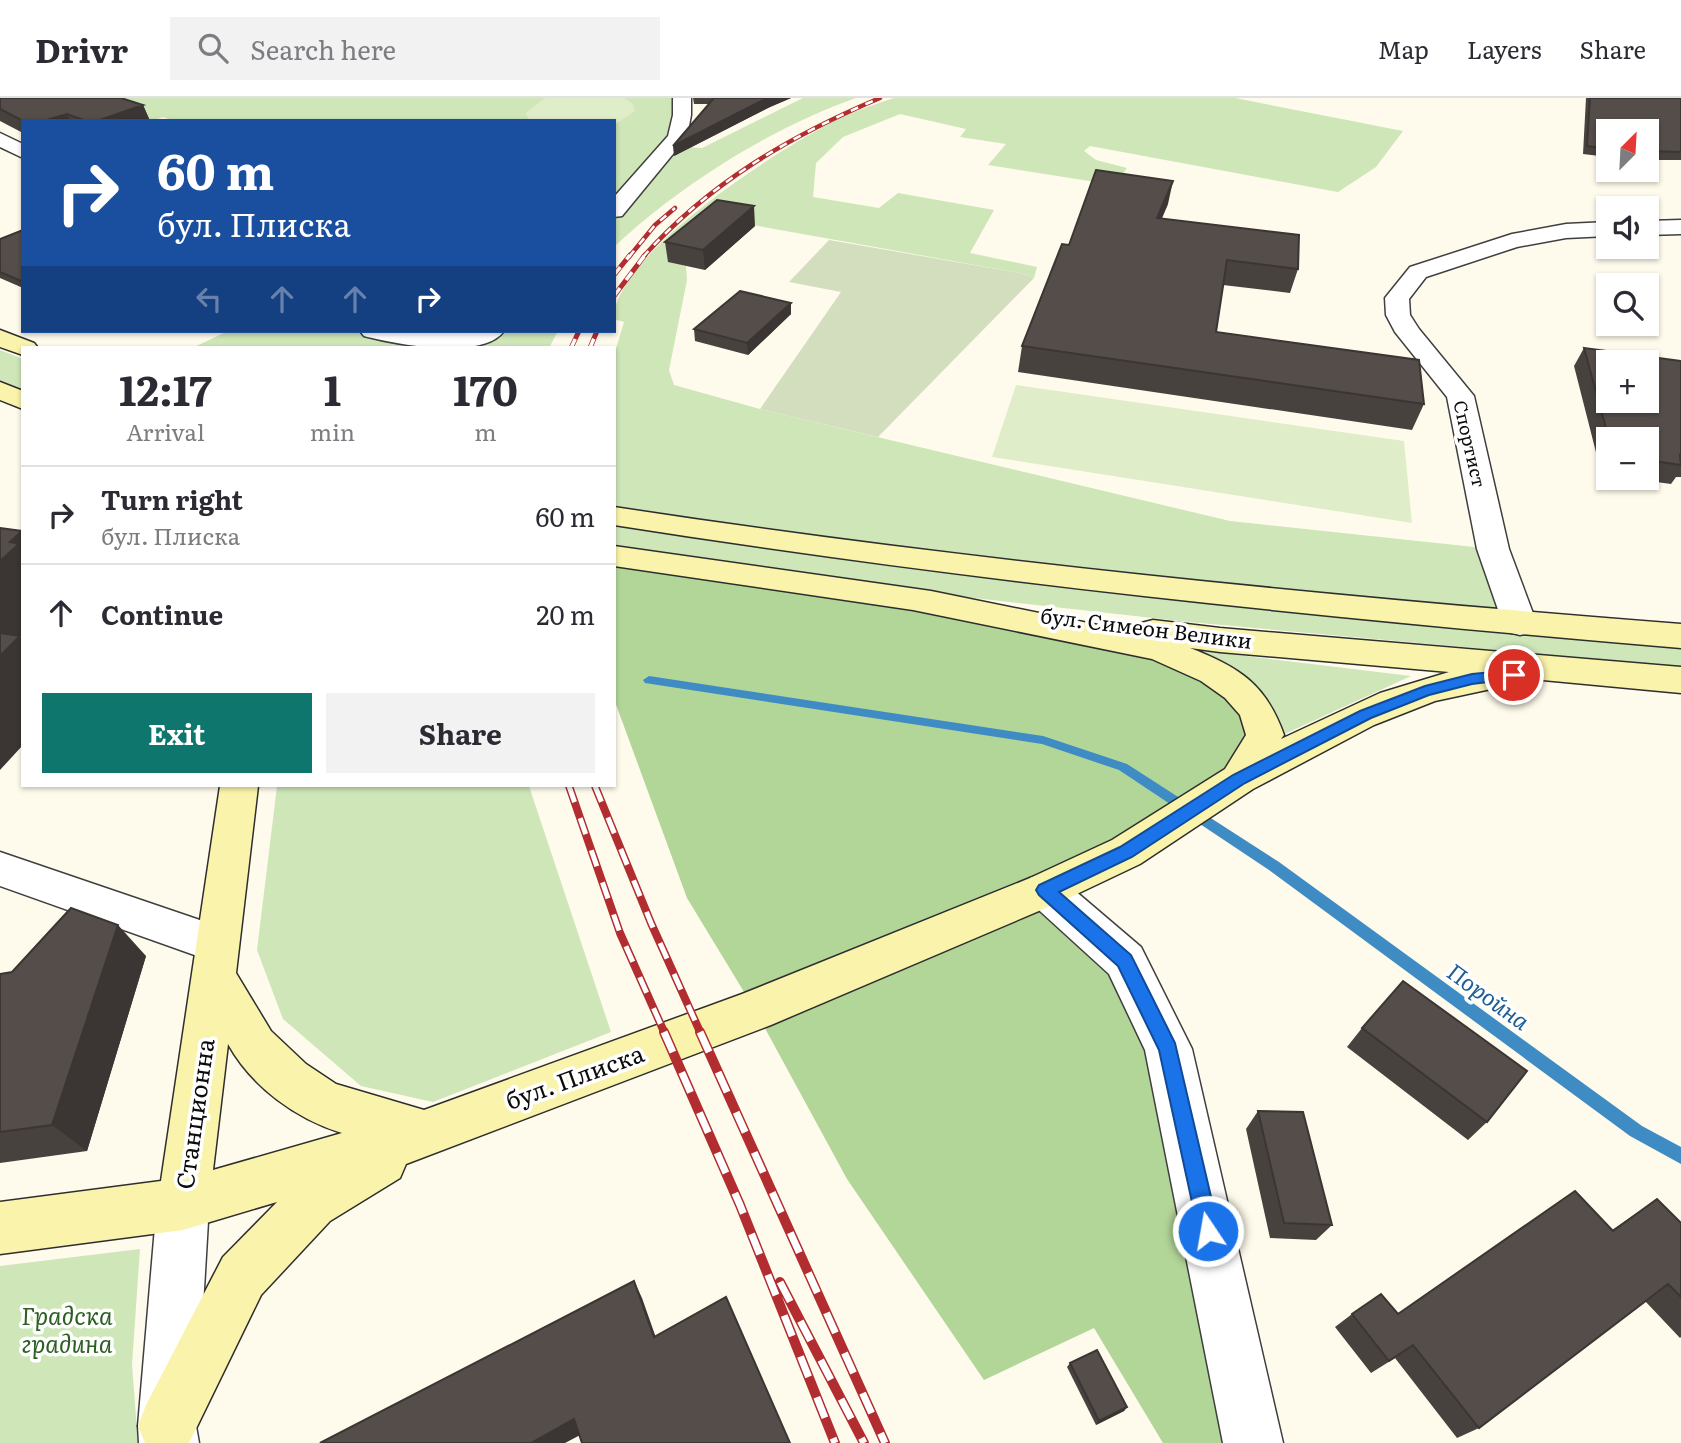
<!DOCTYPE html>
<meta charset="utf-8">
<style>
:root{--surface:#fff;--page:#f2f2f3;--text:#2b2b33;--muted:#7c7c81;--line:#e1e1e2;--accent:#0f766e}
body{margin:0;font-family:Literata,serif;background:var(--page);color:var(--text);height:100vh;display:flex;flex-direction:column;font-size:26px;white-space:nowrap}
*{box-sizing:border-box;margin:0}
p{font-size:23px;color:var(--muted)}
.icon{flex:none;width:38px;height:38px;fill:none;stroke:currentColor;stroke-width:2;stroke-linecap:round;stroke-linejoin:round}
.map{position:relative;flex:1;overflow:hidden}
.drawer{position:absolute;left:21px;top:248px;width:595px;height:441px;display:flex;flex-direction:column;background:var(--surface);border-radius:0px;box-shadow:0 2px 5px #0004}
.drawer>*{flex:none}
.top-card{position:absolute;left:21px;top:21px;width:595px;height:214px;border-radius:0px;box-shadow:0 2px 5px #0004;background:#1a4fa0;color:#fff;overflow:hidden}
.needle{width:46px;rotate:24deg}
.buttons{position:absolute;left:1596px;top:21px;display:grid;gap:14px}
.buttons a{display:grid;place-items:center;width:63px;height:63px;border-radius:0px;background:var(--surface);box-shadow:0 2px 5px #0004;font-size:35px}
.pin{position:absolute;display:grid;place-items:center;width:60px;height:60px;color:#fff;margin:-30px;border:4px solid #fff;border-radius:50%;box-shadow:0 2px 7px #0007}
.me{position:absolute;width:77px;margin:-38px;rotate:348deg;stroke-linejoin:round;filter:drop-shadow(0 0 5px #0008)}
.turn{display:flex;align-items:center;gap:24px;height:147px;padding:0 21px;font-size:32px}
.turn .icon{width:91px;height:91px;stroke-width:2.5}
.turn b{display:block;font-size:49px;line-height:60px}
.lanes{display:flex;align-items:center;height:66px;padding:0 21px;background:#0003;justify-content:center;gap:35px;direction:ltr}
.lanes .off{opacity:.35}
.eta{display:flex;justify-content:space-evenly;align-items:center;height:119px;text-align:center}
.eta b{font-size:42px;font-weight:700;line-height:49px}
.action{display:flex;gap:14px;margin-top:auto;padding:14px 21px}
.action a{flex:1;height:80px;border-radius:0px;background:var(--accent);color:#fff;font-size:28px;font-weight:700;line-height:80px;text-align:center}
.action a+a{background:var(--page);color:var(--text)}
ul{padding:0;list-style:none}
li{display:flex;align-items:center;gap:21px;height:98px;padding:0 21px;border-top:2px solid var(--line)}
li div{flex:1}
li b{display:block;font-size:26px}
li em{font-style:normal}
header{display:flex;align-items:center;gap:42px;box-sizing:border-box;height:98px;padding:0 35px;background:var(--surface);border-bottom:2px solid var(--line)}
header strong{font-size:33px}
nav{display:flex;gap:38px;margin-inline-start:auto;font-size:24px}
.search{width:490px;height:63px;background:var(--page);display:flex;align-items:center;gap:18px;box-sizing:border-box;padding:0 24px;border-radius:0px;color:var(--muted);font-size:26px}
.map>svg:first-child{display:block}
</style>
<header>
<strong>Drivr</strong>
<div class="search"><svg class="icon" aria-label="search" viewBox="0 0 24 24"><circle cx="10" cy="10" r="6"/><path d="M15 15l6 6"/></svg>Search here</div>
<nav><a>Map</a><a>Layers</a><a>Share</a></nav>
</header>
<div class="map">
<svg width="1681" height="1345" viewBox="0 0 1681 1345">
<rect width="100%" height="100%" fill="#fefbec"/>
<path fill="#cee6b8" d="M40,0H682L671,48L702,50L803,0H856C771,30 680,87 614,149V23H174L163,19L151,23H54Z
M894,0H1235L1403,33L1376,69L1338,94L1090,48L1084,53L1096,62L1127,70L1115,87L988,67L1006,46L960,39L966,31L900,16L843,39L816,65L813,99L879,110L898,95L994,112L970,155L1037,169L1034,180L1020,175L719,121L668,163L686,168L687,182L669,272L674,287L760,311L1230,423L1493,451L1520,526L614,418V257L624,224L614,221C614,154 791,42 849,16C863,10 879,5 894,0Z
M228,233H558L549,250H192Z
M0,252L23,261V296L0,285Z
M614,420L1194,503L1681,550V569L1189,524L974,500L614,450Z
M1196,552L1411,578L1276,640L1240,580Z
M277,688H529L611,934L433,1004L361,988L283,921L257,852Z
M140,1151L132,1267L138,1345H0V1168Z"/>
<path fill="#b2d598" d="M614,458L1160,551L1255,610L1240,679L1045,792L1125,863L1253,1345H1163L1094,1230L984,1282L847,1081L755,912L687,800L614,601Z"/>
<path fill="#d3debf" d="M829,142L1020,175L1034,180L878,339L760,311L841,194L789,184Z"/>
<path fill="#e0edc9" d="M545,0H624L632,5L635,13L614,27V23H529L526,15Z
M1016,287L1404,343L1412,425L992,359Z"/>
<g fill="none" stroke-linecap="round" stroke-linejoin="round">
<path fill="#3f8bc4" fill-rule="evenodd" d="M649,578L1043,638L1127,666L1279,764L1642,1028L1681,1049V1066L1630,1038L1269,772L1119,672L1042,646L645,585L643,582Z"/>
<g stroke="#3f3f3f" stroke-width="3">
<path id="minor" d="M673,0H691V17L687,39L622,118L614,119V99L668,38L673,17Z
M0,35L23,46V60L0,49Z
M1681,122V136L1647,137V123Z
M1608,124V138L1566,140L1517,149L1426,179L1409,201L1410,217L1419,231L1474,298L1509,451L1537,526L1532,534L1520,537L1508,534L1503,526L1477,451L1447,299L1395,234L1386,217L1385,200L1410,169L1512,136L1566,126Z
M360,233H504C483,263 394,246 364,238Z
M0,754L232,833L239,846L232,859L217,865L0,788Z
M1045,775L1060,780L1141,849L1192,951L1283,1345H1223L1145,952L1109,876L1030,804L1024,792L1030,780Z"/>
</g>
<g stroke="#3f3f3f" stroke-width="3">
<path id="tertiary" d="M183,1080L201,1088L209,1106L196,1328L199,1345H139L138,1328L157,1106L165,1088Z"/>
</g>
<g stroke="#2e2e2e" stroke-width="3">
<path id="secondary" d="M0,232L34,245L38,250H23V257L0,249Z
M0,284L23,293V311L0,302Z
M614,409C968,463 1324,498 1681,526V550C1324,520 968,483 614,427Z
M614,448L931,493L1137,535L1141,525L1153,522L1220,530L1681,569V595L1510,579L1505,588L1435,603L1374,627L1253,691L1140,766L1060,804L771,927L406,1066L400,1080L330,1123L261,1197L189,1345H145L138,1328L146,1307L223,1159L277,1104L183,1132L0,1156V1104L161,1083L220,688H258L236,875L271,933L306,966L336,986L424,1012L742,896L1030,780L1112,742L1225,671L1246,637L1240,617L1225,600L1201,583L1152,561L913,512L614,468ZM1190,550L1220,554L1449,574L1380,595L1281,641L1284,637C1266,586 1239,569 1190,550ZM228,946C252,989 296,1021 342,1035L213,1072Z"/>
</g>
<use href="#minor" fill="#fff" fill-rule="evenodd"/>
<use href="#tertiary" fill="#fff" fill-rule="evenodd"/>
<use href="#secondary" fill="#faf3ab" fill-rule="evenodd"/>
<g stroke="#b22d30" stroke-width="4.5">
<path id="rail-far3" d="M629,159L655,127L675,110
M643,159C709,85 790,38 880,0"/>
</g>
<g stroke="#b22d30" stroke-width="5">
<path id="rail-far2" d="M614,177L630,157
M614,198L645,157
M571,250L579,233
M590,250L597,233"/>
</g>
<g stroke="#b22d30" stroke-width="8">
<path id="rail-far1" d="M569,688L620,835L665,936
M595,688L651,825L701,936"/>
</g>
<g stroke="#b22d30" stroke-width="10">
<path id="rail" d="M664,934L740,1107L835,1345
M700,934L885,1345
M780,1184L864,1345"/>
</g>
<use href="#rail-far3" stroke="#fff" stroke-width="2.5" stroke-dasharray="8" stroke-linecap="butt"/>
<use href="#rail-far2" stroke="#fff" stroke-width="3.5" stroke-dasharray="10" stroke-linecap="butt"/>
<use href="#rail-far1" stroke="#fff" stroke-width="5" stroke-dasharray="17" stroke-linecap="butt"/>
<use href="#rail" stroke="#fff" stroke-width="7" stroke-dasharray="22" stroke-linecap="butt"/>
</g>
<path fill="#48423f" d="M0,0L143,7L150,23H23V35L0,23Z
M693,0H791L770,9L674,58L709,6H694Z
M1586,0H1681V62H1647V33H1608V59L1583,56Z
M1168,106L1161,121L1298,171L1290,195L1223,187L1216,234L1424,306L1412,332L1018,274L1022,248Z
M755,128L705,172L668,164L665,144Z
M23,132V190L0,180V141Z
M791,205V216L748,257L695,243L694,231Z
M1584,250L1681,263V379H1676L1671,386L1627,380H1647V341H1608V368L1599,366L1574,268Z
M146,858L87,1053L0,1065V876Z
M1362,930L1487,1024L1468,1042L1347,949Z
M1258,1013L1332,1127L1316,1142L1270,1140L1246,1031Z
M1657,1101L1681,1125V1239L1680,1240L1645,1203L1479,1330L1457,1340L1395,1260L1371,1275L1335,1229L1352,1216H1398L1612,1132Z
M1070,1265L1127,1309L1124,1313L1096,1327L1067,1269Z"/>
<path fill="#3b3633" d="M767,0H791L770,9L674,58L673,48Z
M143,7L150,23H97Z
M67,16L70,23H43Z
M1173,83L1168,106L1152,144L1157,120Z
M754,108L755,128L705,172L703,152Z
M791,205V216L748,257L747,245Z
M22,433L23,536L20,538L23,542V647L0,672V463L10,444Z
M118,827L146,858L87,1053L52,1027Z
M634,1183L642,1200L661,1254L654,1239Z
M1127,1309L1124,1313L1096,1327L1099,1323Z
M574,1321L586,1334L565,1345H531Z"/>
<path fill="#544d49" stroke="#3b3633" stroke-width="2" fill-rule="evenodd" d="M0,0H121L143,7L97,23H86L67,16L43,23H23L0,11Z
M714,0H767L673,48Z
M1590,0H1681V54L1647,53V33H1608V51L1587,48Z
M1096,72L1173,83L1157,120L1299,137L1298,171L1227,162L1216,234L1419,262L1424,306L1022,248L1062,146L1069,147Z
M717,102L754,108L703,152L665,144Z
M23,132V184L0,174V141Z
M740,193L791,205L747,245L694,231Z
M1584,250L1681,263V359L1680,358L1681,367L1647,362V341H1609ZM1608,264H1647V303H1608Z
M0,430L22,433L10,444L19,446L0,463Z
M0,535L20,538L0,558Z
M71,810L118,827L52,1027L0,1034V876L12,874Z
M1403,883L1527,973L1487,1024L1362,930Z
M1258,1013L1303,1014L1332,1127L1284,1125Z
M1575,1093L1613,1133L1657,1101L1681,1125V1199L1668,1186L1479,1330L1413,1247L1389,1263L1352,1216L1381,1196L1398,1216Z
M634,1183L654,1239L726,1199L790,1345H582L574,1321L531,1345H320Z
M1097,1252L1127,1309L1099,1323L1070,1265Z"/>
<path fill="#1a73e8" stroke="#114b97" stroke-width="2" d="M1514,572L1519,573L1521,577L1519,580L1472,586L1429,597L1371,620L1245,685L1132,759L1059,794L1131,857L1175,945L1219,1133L1215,1141L1208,1144L1200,1141L1159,952L1118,868L1039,797L1036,792L1039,787L1120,749L1233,677L1360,613L1425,588L1472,576Z"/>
<g text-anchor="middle" stroke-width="7" stroke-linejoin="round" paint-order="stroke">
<g font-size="18" fill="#0c0c0c" stroke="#fff">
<text transform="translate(1469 346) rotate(77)" y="6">Спортист</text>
</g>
<g font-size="21" fill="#0c0c0c" stroke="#fff">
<text transform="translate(1146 531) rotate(7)" y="7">бул. Симеон Велики</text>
</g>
<g font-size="23" font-style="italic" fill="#1e5d95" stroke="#fff">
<text transform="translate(1488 899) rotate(36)" y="8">Поройна</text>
</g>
<g font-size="24" fill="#0c0c0c" stroke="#fff">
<text transform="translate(575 980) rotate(-20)" y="8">бул. Плиска</text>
<text transform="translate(196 1016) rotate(-82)" y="8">Станционна</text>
</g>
<g font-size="24" font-style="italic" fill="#2c5f21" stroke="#fff">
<text x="67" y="1227">Градска<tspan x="67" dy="28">градина</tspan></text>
</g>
</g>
</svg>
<div class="buttons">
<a><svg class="needle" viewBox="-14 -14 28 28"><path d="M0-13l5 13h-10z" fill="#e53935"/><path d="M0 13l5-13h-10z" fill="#7c7c81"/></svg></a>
<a><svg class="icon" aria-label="sound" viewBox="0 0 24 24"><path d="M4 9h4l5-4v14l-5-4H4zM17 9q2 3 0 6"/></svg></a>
<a><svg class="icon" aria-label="search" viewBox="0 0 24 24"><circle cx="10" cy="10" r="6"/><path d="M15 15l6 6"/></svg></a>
<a>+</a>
<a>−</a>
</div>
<div class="pin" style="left:1514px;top:577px;background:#d93025"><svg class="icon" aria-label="arrive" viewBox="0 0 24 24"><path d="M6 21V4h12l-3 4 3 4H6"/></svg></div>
<svg class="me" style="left:1208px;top:1133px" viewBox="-20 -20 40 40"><circle r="17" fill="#1a73e8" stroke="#fff" stroke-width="3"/><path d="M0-11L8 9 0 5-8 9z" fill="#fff"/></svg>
<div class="top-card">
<div class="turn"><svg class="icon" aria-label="right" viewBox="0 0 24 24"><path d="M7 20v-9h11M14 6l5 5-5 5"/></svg><div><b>60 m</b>бул. Плиска</div></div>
<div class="lanes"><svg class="icon off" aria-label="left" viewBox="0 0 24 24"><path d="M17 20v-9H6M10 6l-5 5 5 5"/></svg><svg class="icon off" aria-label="ahead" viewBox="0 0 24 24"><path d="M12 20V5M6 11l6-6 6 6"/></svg><svg class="icon off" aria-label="ahead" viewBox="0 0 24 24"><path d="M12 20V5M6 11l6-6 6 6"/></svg><svg class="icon" aria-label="right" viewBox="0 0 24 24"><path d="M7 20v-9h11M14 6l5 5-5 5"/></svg></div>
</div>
<section class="drawer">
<div class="eta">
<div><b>12:17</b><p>Arrival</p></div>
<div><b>1</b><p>min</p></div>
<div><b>170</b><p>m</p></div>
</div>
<ul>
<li><svg class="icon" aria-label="right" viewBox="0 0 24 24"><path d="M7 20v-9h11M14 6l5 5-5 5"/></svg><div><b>Turn right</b><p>бул. Плиска</p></div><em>60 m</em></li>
<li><svg class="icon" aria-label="ahead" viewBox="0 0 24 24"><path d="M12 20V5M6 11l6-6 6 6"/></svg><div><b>Continue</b></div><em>20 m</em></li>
</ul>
<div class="action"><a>Exit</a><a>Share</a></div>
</section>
</div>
